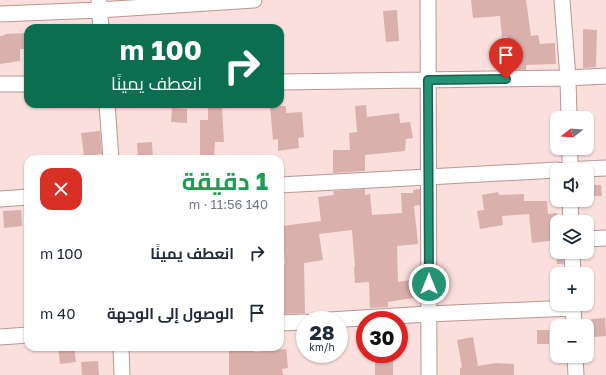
<!DOCTYPE html>
<html lang="ar">
<meta charset="utf-8">
<style>
:root{--surface:#fff;--page:#f2f2f3;--text:#1f2937;--muted:#747a83}
body{margin:0;font-family:"Golos Text",Cairo,sans-serif;background:var(--page);color:var(--text);direction:rtl;height:100vh;display:flex;flex-direction:column;font-size:15px;white-space:nowrap}
*{box-sizing:border-box;margin:0}
p{font-size:13px;color:var(--muted)}
.icon{flex:none;width:22px;height:22px;fill:none;stroke:currentColor;stroke-width:2;stroke-linecap:round;stroke-linejoin:round}
.map{position:relative;flex:1;overflow:hidden;direction:ltr}
.side{position:absolute;left:24px;top:155px;width:260px;height:196px;display:flex;flex-direction:column;background:var(--surface);border-radius:12px;box-shadow:0 1px 3px #0004;direction:rtl}
.side>*{flex:none}
.top-card{position:absolute;left:24px;top:24px;width:260px;height:84px;border-radius:12px;box-shadow:0 1px 3px #0004;direction:rtl;background:#0b6e4f;color:#fff;overflow:hidden}
.needle{width:26px;rotate:253deg}
.controls{position:absolute;left:550px;top:111px;display:grid;gap:8px}
.controls a{display:grid;place-items:center;width:44px;height:44px;border-radius:8px;background:var(--surface);box-shadow:0 1px 3px #0004;font-size:20px}
.speed{position:absolute;left:296px;top:311px;display:flex;gap:8px;font-size:20px;font-weight:700;text-align:center}
.speed>*{display:grid;place-content:center;width:52px;height:52px;border-radius:50%;background:var(--surface);box-shadow:0 1px 3px #0004;line-height:1}
.speed small{font-size:10px;font-weight:400}
.speed .limit{border:6px solid #d22;background:#fff;color:#111}
.pin{position:absolute;display:grid;place-items:center;width:34px;height:34px;color:#fff;margin:-41px -17px;border-radius:50% 50% 50% 0;rotate:-45deg;box-shadow:0 0 4px #0007}
.pin .icon{rotate:45deg}
.me{position:absolute;width:44px;margin:-22px;rotate:0deg;stroke-linejoin:round;filter:drop-shadow(0 0 3px #0008)}
.turn{display:flex;align-items:center;gap:14px;height:84px;padding:0 16px;font-size:18px}
.turn .icon{width:52px;height:52px;stroke-width:2.5}
.turn b{display:block;font-size:28px;line-height:34px}
.round{display:grid;place-items:center;flex:none;width:42px;height:42px;border-radius:12px;background:var(--page)}
.headline{display:flex;align-items:center;justify-content:space-between;height:68px;padding:0 16px}
h1{font-size:24px;font-weight:700;line-height:30px;color:#1e9e55}
ul{padding:0;list-style:none}
li{display:flex;align-items:center;gap:12px;height:60px;padding:0 16px}
li div{flex:1}
li b{display:block;font-size:15px}
li em{font-style:normal}
.map>svg:first-child{display:block}
</style>
<div class="map">
<svg width="606" height="375" viewBox="0 0 606 375">
<rect width="100%" height="100%" fill="#fadfdd"/>
<path fill="#dab0ad" d="M471,0H526L531,36L538,35L540,44L555,43L556,64L526,65V70H509L507,36L502,37L500,16L473,18Z
M397,10L399,41L386,42L383,11Z
M583,29L597,30L596,67L583,68Z
M28,33V49H20V61L0,64V36L5,35V34Z
M366,105L367,117L399,113L400,123L410,122L413,138L406,139L405,151L365,155V171L333,173V150H350L349,133L357,132L355,106Z
M270,106H286V113L302,112L304,137L298,138L299,148L278,151V139L273,140Z
M222,107L224,142H215L214,159H200V120H208V108Z
M172,108L187,109V123L171,122Z
M100,131L102,154L84,156L81,133Z
M152,142L153,159H138L137,143Z
M587,185H601L602,196H587Z
M365,189V195L370,194L372,215L402,213L401,193H413V190L420,189V205L414,206L418,244L397,246L398,282L416,279L419,297L388,302V307L370,308L369,282L355,283L354,267H355L352,230L319,234L323,260L304,263L305,313L280,314V264H285L282,226L321,221L318,197L334,195L333,191Z
M498,192L499,195L524,194V201H547L548,214L557,213V240L532,243L529,214L502,216L503,225L480,229L477,211L484,210L482,195Z
M21,210L22,226L4,228L3,211Z
M556,252H563L564,264H557Z
M605,318L606,336L593,337L591,319Z
M537,330H549V344H537Z
M473,337L478,366L496,363L514,364V375H460V368L462,367L457,340Z
M58,347H74L76,362L60,364Z
M229,347H255V352L286,349L288,368L282,369L283,375H229Z
M98,361L99,375H82L81,362Z
M375,361H393V375H375Z"/>
<g fill="none" stroke-linecap="round" stroke-linejoin="round">
<g stroke="#be9592" stroke-width="17">
<path id="minor" d="M428,0L429,375
M562,0L568,78L569,118
M99,1L101,28
M0,14L99,10L254,0
M280,82L568,78L606,76
M0,84H28
M107,104L111,159
M570,148V170
M564,170L606,168
M280,185L557,170
M0,199L28,197
M570,200L571,222
M587,239L606,238
M572,252L573,274
M573,304L574,326
M329,320L428,314L573,308
M280,323L305,322
M0,337L28,335
M121,347L122,375
M575,356L576,375"/>
</g>
<use href="#minor" stroke="#fff" stroke-width="15"/>
</g>
<g fill="none" stroke-linecap="round" stroke-linejoin="round">
<g stroke="#17604b" stroke-width="10">
<path id="route" d="M429,284L428,80L506,79"/>
</g>
<use href="#route" stroke="#249373" stroke-width="7"/>
</g>
</svg>
<div class="controls">
<a><svg class="needle" viewBox="-14 -14 28 28"><path d="M0-13l5 13h-10z" fill="#e53935"/><path d="M0 13l5-13h-10z" fill="#747a83"/></svg></a>
<a><svg class="icon" aria-label="sound" viewBox="0 0 24 24"><path d="M4 9h4l5-4v14l-5-4H4zM17 9q2 3 0 6"/></svg></a>
<a><svg class="icon" aria-label="layers" viewBox="0 0 24 24"><path d="M12 4l9 5-9 5-9-5zM3 14l9 5 9-5"/></svg></a>
<a>+</a>
<a>−</a>
</div>
<div class="speed"><div>28<small>km/h</small></div><div class="limit">30</div></div>
<div class="pin" style="left:506px;top:79px;background:#d93025"><svg class="icon" aria-label="arrive" viewBox="0 0 24 24"><path d="M6 21V4h12l-3 4 3 4H6"/></svg></div>
<svg class="me" style="left:429px;top:284px" viewBox="-20 -20 40 40"><circle r="17" fill="#249373" stroke="#fff" stroke-width="3"/><path d="M0-11L8 9 0 5-8 9z" fill="#fff"/></svg>
<div class="top-card">
<div class="turn"><svg class="icon" aria-label="right" viewBox="0 0 24 24"><path d="M7 20v-9h11M14 6l5 5-5 5"/></svg><div><b>100 m</b>انعطف يمينًا</div></div>
</div>
<section class="side">
<div class="headline"><div><h1>1 دقيقة</h1><p>140 m · 11:56</p></div><a class="round" style="background:#d93025;color:#fff"><svg class="icon" aria-label="close" viewBox="0 0 24 24"><path d="M6 6l12 12M18 6L6 18"/></svg></a></div>
<ul>
<li><svg class="icon" aria-label="right" viewBox="0 0 24 24"><path d="M7 20v-9h11M14 6l5 5-5 5"/></svg><div><b>انعطف يمينًا</b></div><em>100 m</em></li>
<li><svg class="icon" aria-label="arrive" viewBox="0 0 24 24"><path d="M6 21V4h12l-3 4 3 4H6"/></svg><div><b>الوصول إلى الوجهة</b></div><em>40 m</em></li>
</ul>
</section>
</div>
